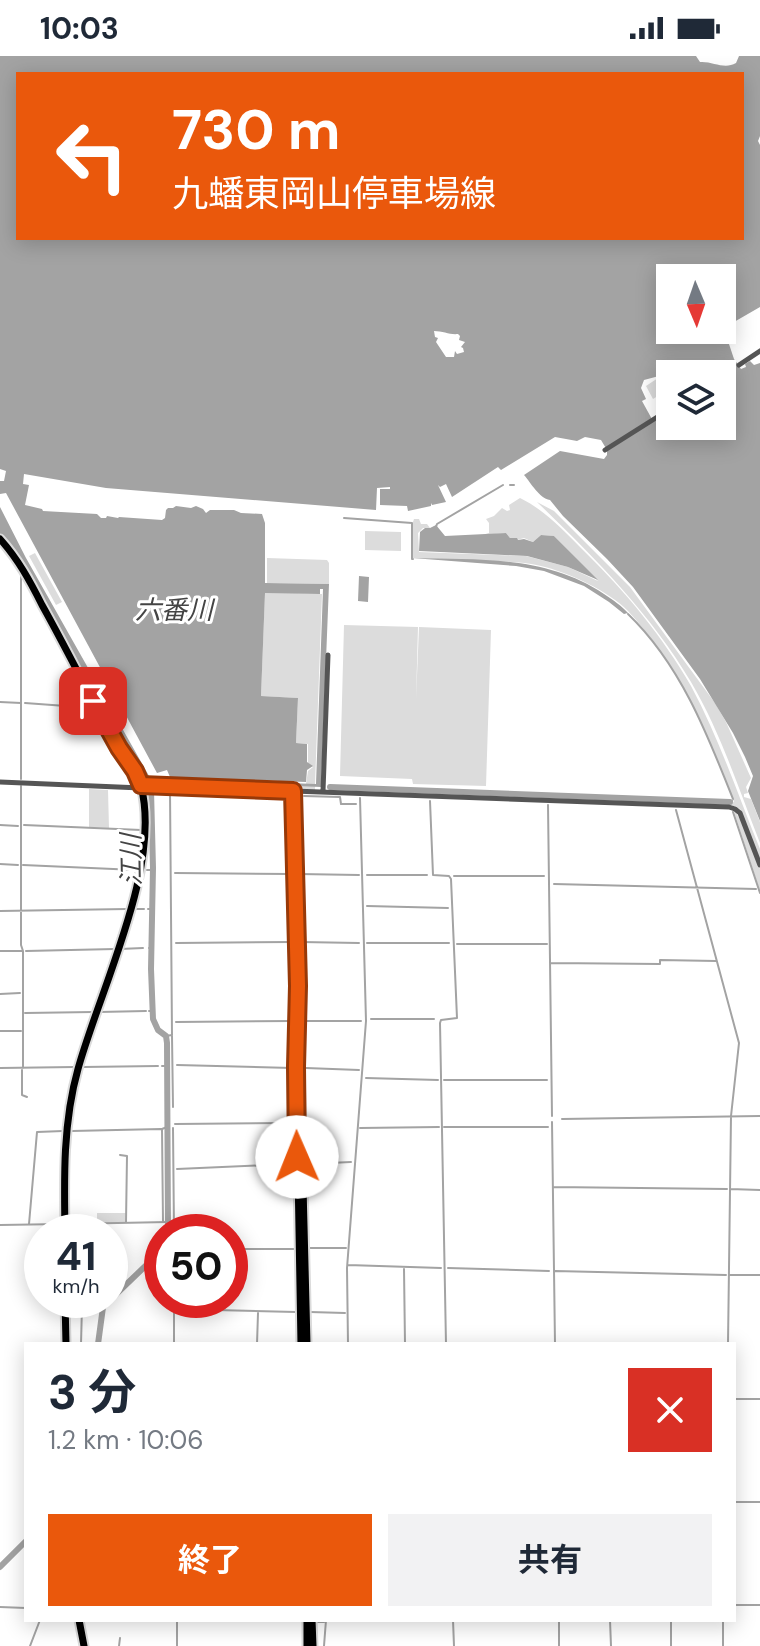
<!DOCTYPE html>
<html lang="ja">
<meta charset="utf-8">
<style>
:root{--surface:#fff;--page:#f2f2f3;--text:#1f2937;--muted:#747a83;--accent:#ea580c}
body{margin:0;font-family:"DM Sans","Noto Sans JP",sans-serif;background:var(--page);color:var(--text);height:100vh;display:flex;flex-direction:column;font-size:30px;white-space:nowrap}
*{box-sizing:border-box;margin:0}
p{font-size:26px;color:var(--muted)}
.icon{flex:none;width:44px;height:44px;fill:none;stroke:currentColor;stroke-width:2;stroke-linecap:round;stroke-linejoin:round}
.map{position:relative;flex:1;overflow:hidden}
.drawer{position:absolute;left:24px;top:1286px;width:712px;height:280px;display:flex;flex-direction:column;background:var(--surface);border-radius:0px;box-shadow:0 4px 20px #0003}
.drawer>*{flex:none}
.guide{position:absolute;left:16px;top:16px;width:728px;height:168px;border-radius:0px;box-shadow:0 4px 20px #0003;background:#ea580c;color:#fff;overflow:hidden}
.needle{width:52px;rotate:178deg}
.controls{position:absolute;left:656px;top:208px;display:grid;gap:16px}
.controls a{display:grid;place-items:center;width:80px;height:80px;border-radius:0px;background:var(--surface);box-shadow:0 4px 20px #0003;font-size:40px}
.speed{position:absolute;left:24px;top:1158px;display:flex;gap:16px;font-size:40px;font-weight:700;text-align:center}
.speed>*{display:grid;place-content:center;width:104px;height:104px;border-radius:50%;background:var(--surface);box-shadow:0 4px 20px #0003;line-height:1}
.speed small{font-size:20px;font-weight:400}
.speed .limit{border:12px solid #d22;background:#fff;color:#111}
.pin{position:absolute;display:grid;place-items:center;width:68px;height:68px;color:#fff;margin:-34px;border-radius:16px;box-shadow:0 4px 12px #0006}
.me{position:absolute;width:88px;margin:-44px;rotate:359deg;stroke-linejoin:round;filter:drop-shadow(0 0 6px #0008)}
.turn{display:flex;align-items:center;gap:28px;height:168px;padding:0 24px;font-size:36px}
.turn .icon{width:104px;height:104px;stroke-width:2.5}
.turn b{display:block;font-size:56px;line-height:68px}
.round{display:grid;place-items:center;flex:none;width:84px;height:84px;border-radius:0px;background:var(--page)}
.overview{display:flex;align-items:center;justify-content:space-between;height:136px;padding:0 24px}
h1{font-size:48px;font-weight:700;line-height:60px}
.action{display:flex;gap:16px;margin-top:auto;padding:16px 24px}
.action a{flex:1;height:92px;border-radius:0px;background:var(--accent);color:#fff;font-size:32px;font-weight:700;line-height:92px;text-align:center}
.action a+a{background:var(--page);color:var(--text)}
.status{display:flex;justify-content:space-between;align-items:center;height:56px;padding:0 40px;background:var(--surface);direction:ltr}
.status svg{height:22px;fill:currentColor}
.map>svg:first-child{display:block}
</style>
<div class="status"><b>10:03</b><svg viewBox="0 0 49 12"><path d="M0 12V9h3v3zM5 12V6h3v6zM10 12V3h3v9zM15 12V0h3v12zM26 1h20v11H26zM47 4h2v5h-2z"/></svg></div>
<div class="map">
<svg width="760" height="1590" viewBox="0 0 760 1590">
<rect width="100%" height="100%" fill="#fff"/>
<path fill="#dcdcdc" d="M658,322L669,333L653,343L646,330Z
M520,442C545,454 564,475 585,496C625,535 663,581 691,630C719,682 738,739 760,793V803L740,753L731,749V747L734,746C708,678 678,609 628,555C609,535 567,516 541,510C523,505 505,506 486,505C462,504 437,503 412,502L413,466L414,463H419L421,468H427L430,472H423L418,477L419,496L526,500L568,511L598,525L554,480L541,479L533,486L524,482L517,484V482H510L506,477L482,479L489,477V467L486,463L494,460L502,452L507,455L510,454L509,449Z
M537,446L554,455L630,531L715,647L726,666L751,722L746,731L748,737L744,738V741L751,743L760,766V787C739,734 721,677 691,626C650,557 594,501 537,446Z
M365,475L401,476V495L365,494Z
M35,497L62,546L56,549L29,500Z
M267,502L327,504L329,507V528L267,527Z
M265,536L322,538L315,728H306L308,715L313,711L308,707V688L296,687L298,642L261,640Z
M344,569L418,571L416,644L419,571L491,574L486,730L413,728L412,723L340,720Z
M203,723H210V726L267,728L268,725L274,726V729L315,730V734L170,728V725L202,726Z
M89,733L108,734L109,772L89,771Z
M734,756L736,757L742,766L760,813V835Z
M97,1157H126L125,1167H97Z"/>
<path fill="#a3a3a3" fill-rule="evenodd" d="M0,0H696L700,6C713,5 724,14 736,7L739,0H760V80L758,85L760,89V251L734,266L733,271L727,274L726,279L734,303L741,313L746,311L745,308L750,305L754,309L760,307V765L748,735L753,720L745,701L733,677L700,623L633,531L607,503L563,460L550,444C539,442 531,427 524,419L560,395L604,403L607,399V394L601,384L585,381L577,385L555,381L501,414L498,411L452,441L446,428L440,431L438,429L446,446L432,449L431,447V450L408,455L407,450L380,449V433H390V431L377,432L376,454L106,432L24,418L23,428L29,429L25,449L42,453L43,455L97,458L101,462H106L107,460L118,462L119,461L162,464L165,462L166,454L168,452H173L176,450L191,452L196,450L203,453L206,457L210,454H234L241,457L262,458L265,467V527L329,528L321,731L171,725V723L316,728L323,533H320V538L265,537L261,640L298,642L296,687L307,688V706L313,710L307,714L306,726L170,721L167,714L157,717L6,437L0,438V425H4L6,415L0,413ZM18,18H742V182H18ZM670,222H722V274H670ZM434,275C443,275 450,279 458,278L460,280L459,284L465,286L461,291L463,292L464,296L457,298L455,295L454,301H446L436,286L438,282L435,281ZM718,315L722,318L723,324L722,370H670V363L664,365L659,362L653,365L642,345L646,343L641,332L644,324L659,320L670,331V318H717Z
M0,451L26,502L153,727L143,726L135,707L124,693L105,662L26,512L20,502L0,480Z
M436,469L445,480L506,477L510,482H517L518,484L524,483L533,486L541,479L554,480L598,524L568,511L527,500L419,495L420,476L425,472H430Z
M412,502C479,504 546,499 604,538C613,544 622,550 628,557L624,558L609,546L584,530L544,515L516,510Z
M359,520L369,521L368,546L358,545Z"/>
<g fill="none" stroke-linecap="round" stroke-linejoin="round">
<path stroke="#a3a3a3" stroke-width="2" d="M510,429H514
M344,462L412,467V503H413
M436,471L437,468L503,429
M628,558C680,608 707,677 733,743
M0,646L21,647
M25,647L93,652
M21,723V518
M21,730V889L23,895V1012
M360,732V733
M429,734L430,736
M193,736L281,739
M548,739V740
M304,740L340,741L341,748H356
M673,744V745
M430,745L433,819L449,820L451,823L457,962L441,964L440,967L446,1288
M730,747L732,745
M548,749L552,1060
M676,754L739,987L731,1060L728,1288
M733,756L760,837
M0,769L18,770
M24,769L141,774
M0,808L18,809
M23,809L136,814
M147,814H153
M175,817L291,818
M299,818L359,819
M367,819H427
M454,820H544
M554,828L756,833
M367,850L448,852
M133,853H144
M148,853H153
M0,855L127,853
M301,886L359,887
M176,887L292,886
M367,887H449
M457,888H547
M149,892H152
M120,893L143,892
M0,895H23
M26,895L115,893
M551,907L660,908V904L716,905
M0,938L20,937
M149,955H153
M99,956L146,955
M25,957L93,956
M371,963H434
M303,965H361
M176,966L292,965
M0,975H21
M166,980L172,979L170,735H172
M172,980L173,1051
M177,1009L292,1012
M162,1010H167
M83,1011L158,1010
M0,1012L75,1011
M306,1012L359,1014
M22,1014V1039L27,1041
M366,1022L438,1024
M444,1024H547
M562,1063L760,1060
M552,1066L555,1288
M175,1068L287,1067
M444,1071H548
M173,1072L174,1176
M360,1072L439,1071
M72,1075L161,1073
M120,1099L127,1100L126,1166
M307,1108L351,1106
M177,1113L292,1108
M553,1131L727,1133
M730,1133L760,1134
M163,1166L162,1073L167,1071
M29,1168L37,1076L63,1075
M67,1168L168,1166
M0,1169L62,1168
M309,1192H346
M230,1193H295
M348,1209L441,1212
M448,1212L549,1215
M404,1213L405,1288
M555,1215L726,1219
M729,1219H760
M174,1244V1288
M174,1253L296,1256
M310,1256L345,1257
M81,1288L82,1250L105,1249
M257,1288L258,1257
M348,1288L347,1212L366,965L360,742
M734,1343H760
M734,1446H760
M734,1549H760
M0,1551L26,1552
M177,1564V1590
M242,1564L303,1565
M453,1564L454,1590
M559,1564V1590
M610,1564L611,1590
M315,1566H324
M30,1590L40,1564
M119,1590L120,1582
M324,1590L326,1564
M671,1590V1564
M723,1590V1564"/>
<path stroke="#a3a3a3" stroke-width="6" d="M148,725L151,734L153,812L151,913L153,963L158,974L166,980L167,987L168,1176
M330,731L730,746
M110,1244L162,1194
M98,1288L103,1251L110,1244
M0,1511L26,1485"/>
<g stroke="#dbdbdb" stroke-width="11">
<path id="major" d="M0,483C18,503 30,525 42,549C56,574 69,599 82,624C94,648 106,672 120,694C128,706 138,716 141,730C162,811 100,933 78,1013C63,1066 64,1121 65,1176
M141,729L293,735C297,920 303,1104 307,1288
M296,1001L301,1288
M65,1244L66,1288
M79,1564L84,1590
M307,1564V1590
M312,1564L313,1590"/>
</g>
<path stroke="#555" stroke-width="5" d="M739,309L760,295
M605,394L670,353
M0,726L141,732
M293,735L729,751L735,753L740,757L760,809
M323,735L328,599"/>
<use href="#major" stroke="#000" stroke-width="7"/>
</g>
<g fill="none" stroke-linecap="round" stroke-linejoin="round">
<g stroke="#983908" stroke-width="20">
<path id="route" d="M93,645L119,692L135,715L141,729L293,735L298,930L296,1011L297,1101"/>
</g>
<use href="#route" stroke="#ea580c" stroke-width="14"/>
</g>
<g text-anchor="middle" stroke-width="6" stroke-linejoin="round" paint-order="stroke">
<g font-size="26" font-style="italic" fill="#444" stroke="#fff">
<text x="174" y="563">六番川</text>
<text transform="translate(131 804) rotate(-91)" y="9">江川</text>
</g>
</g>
</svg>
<div class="controls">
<a><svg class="needle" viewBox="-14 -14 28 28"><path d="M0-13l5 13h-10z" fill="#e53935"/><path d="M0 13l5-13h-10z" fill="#747a83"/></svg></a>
<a><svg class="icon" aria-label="layers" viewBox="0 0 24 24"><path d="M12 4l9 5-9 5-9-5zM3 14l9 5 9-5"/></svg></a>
</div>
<div class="speed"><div>41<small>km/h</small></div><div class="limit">50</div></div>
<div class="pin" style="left:93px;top:645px;background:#d93025"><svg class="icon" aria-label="arrive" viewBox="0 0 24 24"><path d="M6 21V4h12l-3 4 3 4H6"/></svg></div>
<svg class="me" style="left:297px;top:1101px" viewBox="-20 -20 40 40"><circle r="19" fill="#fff"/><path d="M0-13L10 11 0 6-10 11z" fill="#ea580c"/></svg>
<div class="guide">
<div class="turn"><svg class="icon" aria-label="left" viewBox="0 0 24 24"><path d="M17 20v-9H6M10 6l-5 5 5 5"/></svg><div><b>730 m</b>九蟠東岡山停車場線</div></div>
</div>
<section class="drawer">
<div class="overview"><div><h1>3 分</h1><p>1.2 km · 10:06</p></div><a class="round" style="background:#d93025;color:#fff"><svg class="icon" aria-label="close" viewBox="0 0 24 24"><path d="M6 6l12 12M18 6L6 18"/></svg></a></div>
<div class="action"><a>終了</a><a>共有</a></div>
</section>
</div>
